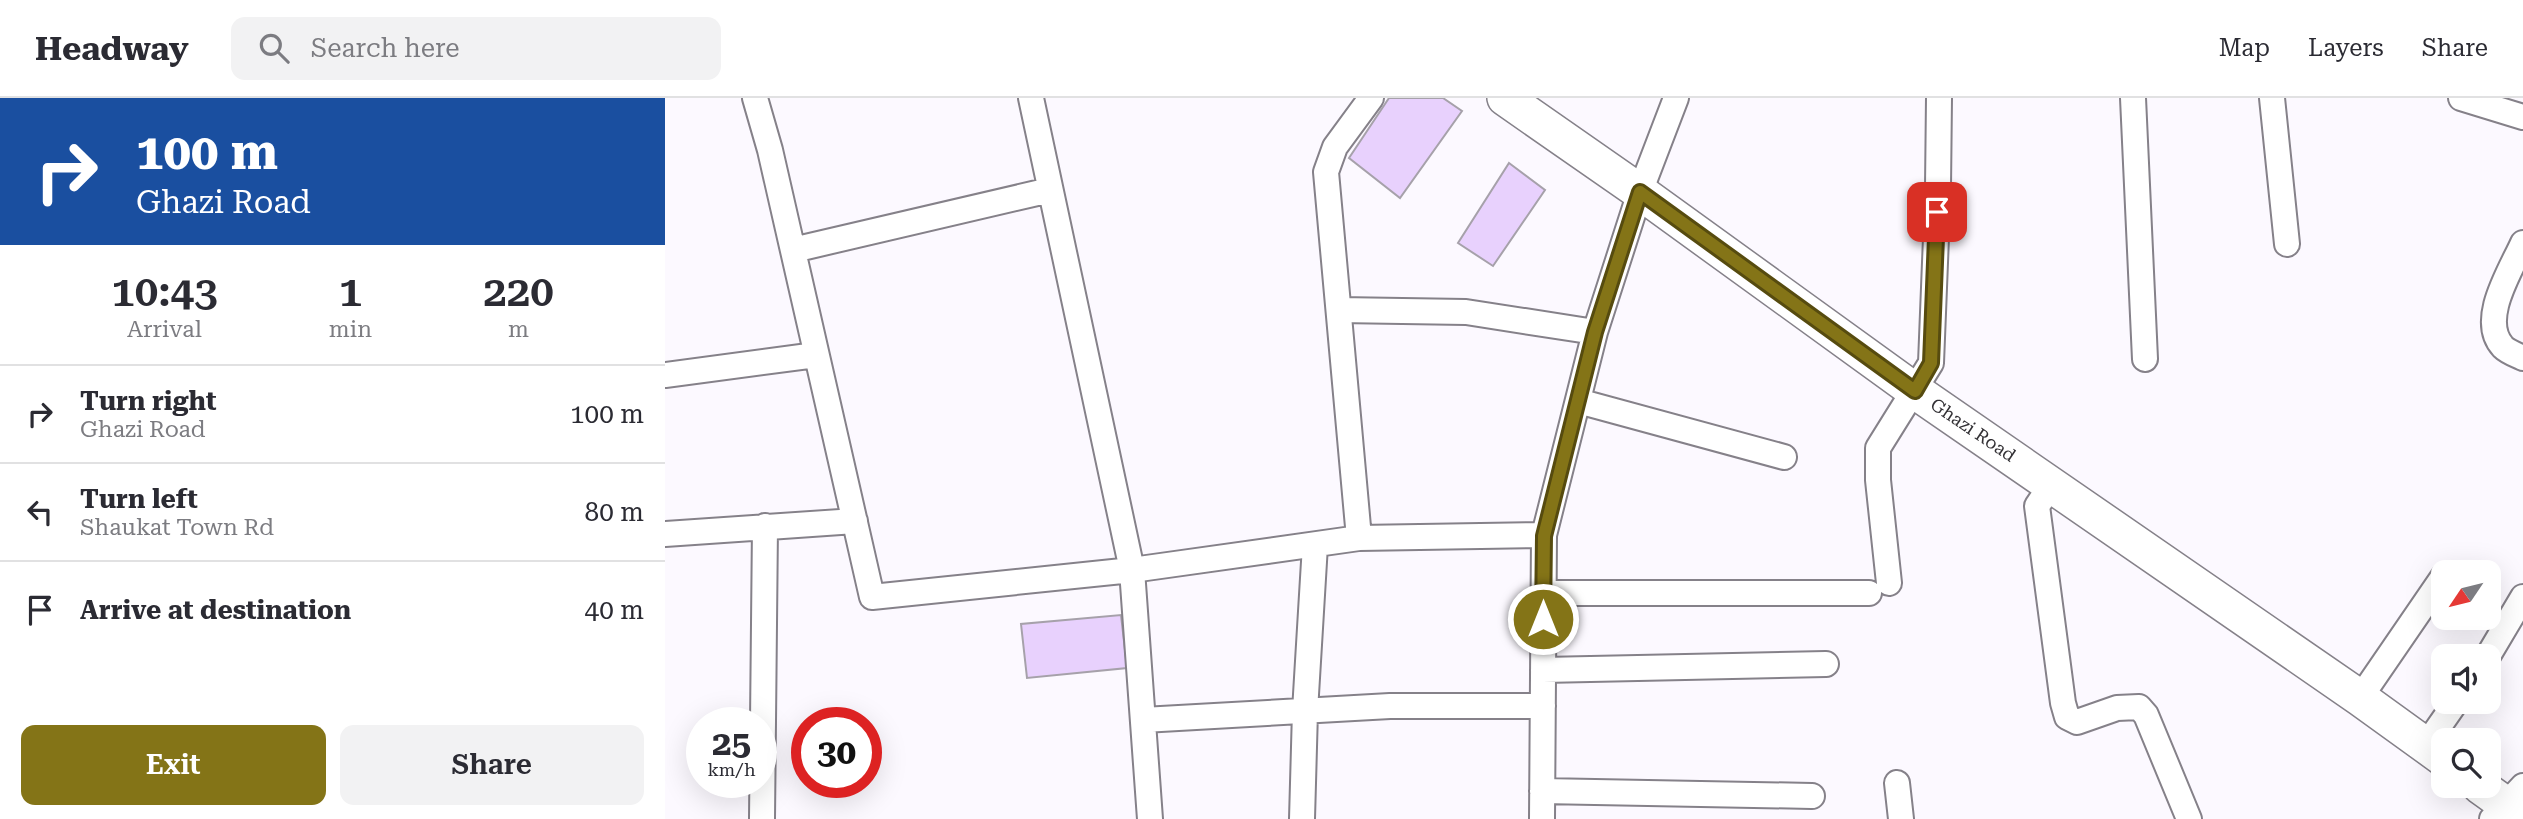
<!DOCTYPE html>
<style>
:root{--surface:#fff;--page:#f2f2f3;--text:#2b2b33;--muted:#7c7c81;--line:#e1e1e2;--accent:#847417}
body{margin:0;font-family:"Roboto Serif",serif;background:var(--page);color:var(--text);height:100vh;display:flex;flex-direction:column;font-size:26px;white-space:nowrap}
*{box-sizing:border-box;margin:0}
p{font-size:23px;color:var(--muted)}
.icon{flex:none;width:38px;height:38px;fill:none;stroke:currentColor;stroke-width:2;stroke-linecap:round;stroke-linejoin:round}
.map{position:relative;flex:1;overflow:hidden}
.sheet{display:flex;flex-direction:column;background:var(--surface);width:665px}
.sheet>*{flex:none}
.top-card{background:#1a4fa0;color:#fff;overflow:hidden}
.needle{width:46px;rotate:235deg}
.tools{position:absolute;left:1766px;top:462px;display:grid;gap:14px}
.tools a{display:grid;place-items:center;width:70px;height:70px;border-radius:14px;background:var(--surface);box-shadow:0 7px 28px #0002;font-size:35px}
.speed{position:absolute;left:21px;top:609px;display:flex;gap:14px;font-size:35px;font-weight:700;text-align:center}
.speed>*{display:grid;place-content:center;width:91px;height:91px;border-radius:50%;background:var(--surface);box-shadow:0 7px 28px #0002;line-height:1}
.speed small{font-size:18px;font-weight:400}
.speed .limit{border:10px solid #d22;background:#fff;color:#111}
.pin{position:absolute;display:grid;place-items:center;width:60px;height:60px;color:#fff;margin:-30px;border-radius:14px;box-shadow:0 4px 10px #0006}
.me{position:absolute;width:77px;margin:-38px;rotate:0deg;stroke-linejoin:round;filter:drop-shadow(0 0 5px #0008)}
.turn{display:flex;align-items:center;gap:24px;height:147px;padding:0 21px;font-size:32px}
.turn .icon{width:91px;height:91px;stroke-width:2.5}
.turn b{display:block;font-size:49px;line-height:60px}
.eta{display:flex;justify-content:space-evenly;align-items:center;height:119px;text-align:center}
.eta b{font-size:42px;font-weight:600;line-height:49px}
.action{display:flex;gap:14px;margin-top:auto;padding:14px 21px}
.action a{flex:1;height:80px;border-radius:14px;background:var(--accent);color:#fff;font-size:28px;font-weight:600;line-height:80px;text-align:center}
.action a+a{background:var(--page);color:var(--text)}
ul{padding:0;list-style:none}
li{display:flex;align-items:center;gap:21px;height:98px;padding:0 21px;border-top:2px solid var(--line)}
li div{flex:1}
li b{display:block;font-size:26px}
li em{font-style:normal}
header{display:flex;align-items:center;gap:42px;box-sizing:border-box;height:98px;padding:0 35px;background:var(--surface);border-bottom:2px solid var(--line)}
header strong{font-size:33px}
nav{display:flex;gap:38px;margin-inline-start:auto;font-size:24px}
.search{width:490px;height:63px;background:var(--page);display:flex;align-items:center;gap:18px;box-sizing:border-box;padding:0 24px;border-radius:14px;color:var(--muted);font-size:26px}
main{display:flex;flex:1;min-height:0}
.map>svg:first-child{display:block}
</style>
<header>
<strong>Headway</strong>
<div class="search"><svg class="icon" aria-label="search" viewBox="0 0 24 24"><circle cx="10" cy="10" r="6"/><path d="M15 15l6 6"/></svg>Search here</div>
<nav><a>Map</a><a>Layers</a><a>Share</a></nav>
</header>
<main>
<section class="sheet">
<div class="top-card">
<div class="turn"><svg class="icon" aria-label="right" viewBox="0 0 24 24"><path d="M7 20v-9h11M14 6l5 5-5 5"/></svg><div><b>100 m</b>Ghazi Road</div></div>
</div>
<div class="eta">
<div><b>10:43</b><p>Arrival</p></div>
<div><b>1</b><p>min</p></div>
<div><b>220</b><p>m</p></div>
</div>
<ul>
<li><svg class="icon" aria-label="right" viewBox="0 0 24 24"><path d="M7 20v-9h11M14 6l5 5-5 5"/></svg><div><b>Turn right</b><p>Ghazi Road</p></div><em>100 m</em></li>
<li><svg class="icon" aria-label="left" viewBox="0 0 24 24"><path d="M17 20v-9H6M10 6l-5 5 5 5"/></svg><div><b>Turn left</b><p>Shaukat Town Rd</p></div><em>80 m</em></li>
<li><svg class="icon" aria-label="arrive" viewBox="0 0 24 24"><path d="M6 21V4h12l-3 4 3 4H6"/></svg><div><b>Arrive at destination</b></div><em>40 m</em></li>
</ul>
<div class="action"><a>Exit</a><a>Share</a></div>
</section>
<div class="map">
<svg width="1858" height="721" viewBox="0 0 1858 721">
<rect width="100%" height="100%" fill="#fcf9ff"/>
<path fill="#e8d1fd" stroke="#a6a1aa" stroke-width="2" d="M724,0H778L797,13L735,100L684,60Z
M844,65L880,92L828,168L793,145Z
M456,517L462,570L362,580L356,526Z"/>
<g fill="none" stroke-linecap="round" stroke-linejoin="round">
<g stroke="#858189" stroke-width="28">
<path id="minor" d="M90,0L105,52L207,499L467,472L694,440L879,437
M366,0L467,472L485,721
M1468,0L1480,261
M1607,0L1622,146
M1796,0L1858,19
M1858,145C1846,172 1813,222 1838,249C1843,254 1852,257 1858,260
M128,152L385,92
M674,212L801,214L930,234
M0,277L151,257
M913,303L1119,359
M1387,386L1372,408L1398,605L1402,619L1412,624L1452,610L1474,609L1481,617L1524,721
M0,436L190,423
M694,440L661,74L670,49L706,0
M1224,485L1213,382V350L1266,265L1273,89L1274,0
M879,495H1204
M1823,558L1858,499
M878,572L1161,566
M1695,600L1778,479
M478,622L725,608H878
M1761,647L1791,604
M1232,685L1236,721
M877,693L1147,698
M97,721L100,428
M637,721L640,613L650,447
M877,721L879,437L930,234L975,94L1011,0
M1827,721L1858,688"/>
</g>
<g stroke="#858189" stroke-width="38">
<path id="secondary" d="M840,0L975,94L1250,293L1695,600L1778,660
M1815,688L1858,719"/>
</g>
<use href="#minor" stroke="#fff" stroke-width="24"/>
<use href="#secondary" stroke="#fff" stroke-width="35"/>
</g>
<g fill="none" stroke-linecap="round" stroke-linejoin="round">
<g stroke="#564b0f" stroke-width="18">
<path id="route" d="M878,521L879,438L930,234L975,94L1250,293L1266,265L1272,114"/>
</g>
<use href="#route" stroke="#847417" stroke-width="12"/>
</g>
<g text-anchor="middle" stroke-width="5" stroke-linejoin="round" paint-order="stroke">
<g font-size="18" fill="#333135" stroke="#fff">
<text transform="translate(1308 332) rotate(34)" y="6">Ghazi Road</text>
</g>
</g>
</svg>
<div class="tools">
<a><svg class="needle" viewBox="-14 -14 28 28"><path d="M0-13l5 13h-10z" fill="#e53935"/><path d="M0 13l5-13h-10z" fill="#7c7c81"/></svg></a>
<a><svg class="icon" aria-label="sound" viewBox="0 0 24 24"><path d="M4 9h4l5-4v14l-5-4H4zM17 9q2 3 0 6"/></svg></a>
<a><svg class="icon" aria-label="search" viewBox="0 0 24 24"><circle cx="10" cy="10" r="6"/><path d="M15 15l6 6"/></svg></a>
</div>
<div class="speed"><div>25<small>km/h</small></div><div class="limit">30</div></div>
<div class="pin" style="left:1272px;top:114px;background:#d93025"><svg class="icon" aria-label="arrive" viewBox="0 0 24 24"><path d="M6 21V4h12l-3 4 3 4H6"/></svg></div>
<svg class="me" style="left:878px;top:521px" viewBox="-20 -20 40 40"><circle r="17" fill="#847417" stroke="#fff" stroke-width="3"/><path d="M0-11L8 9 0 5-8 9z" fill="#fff"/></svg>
</div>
</main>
